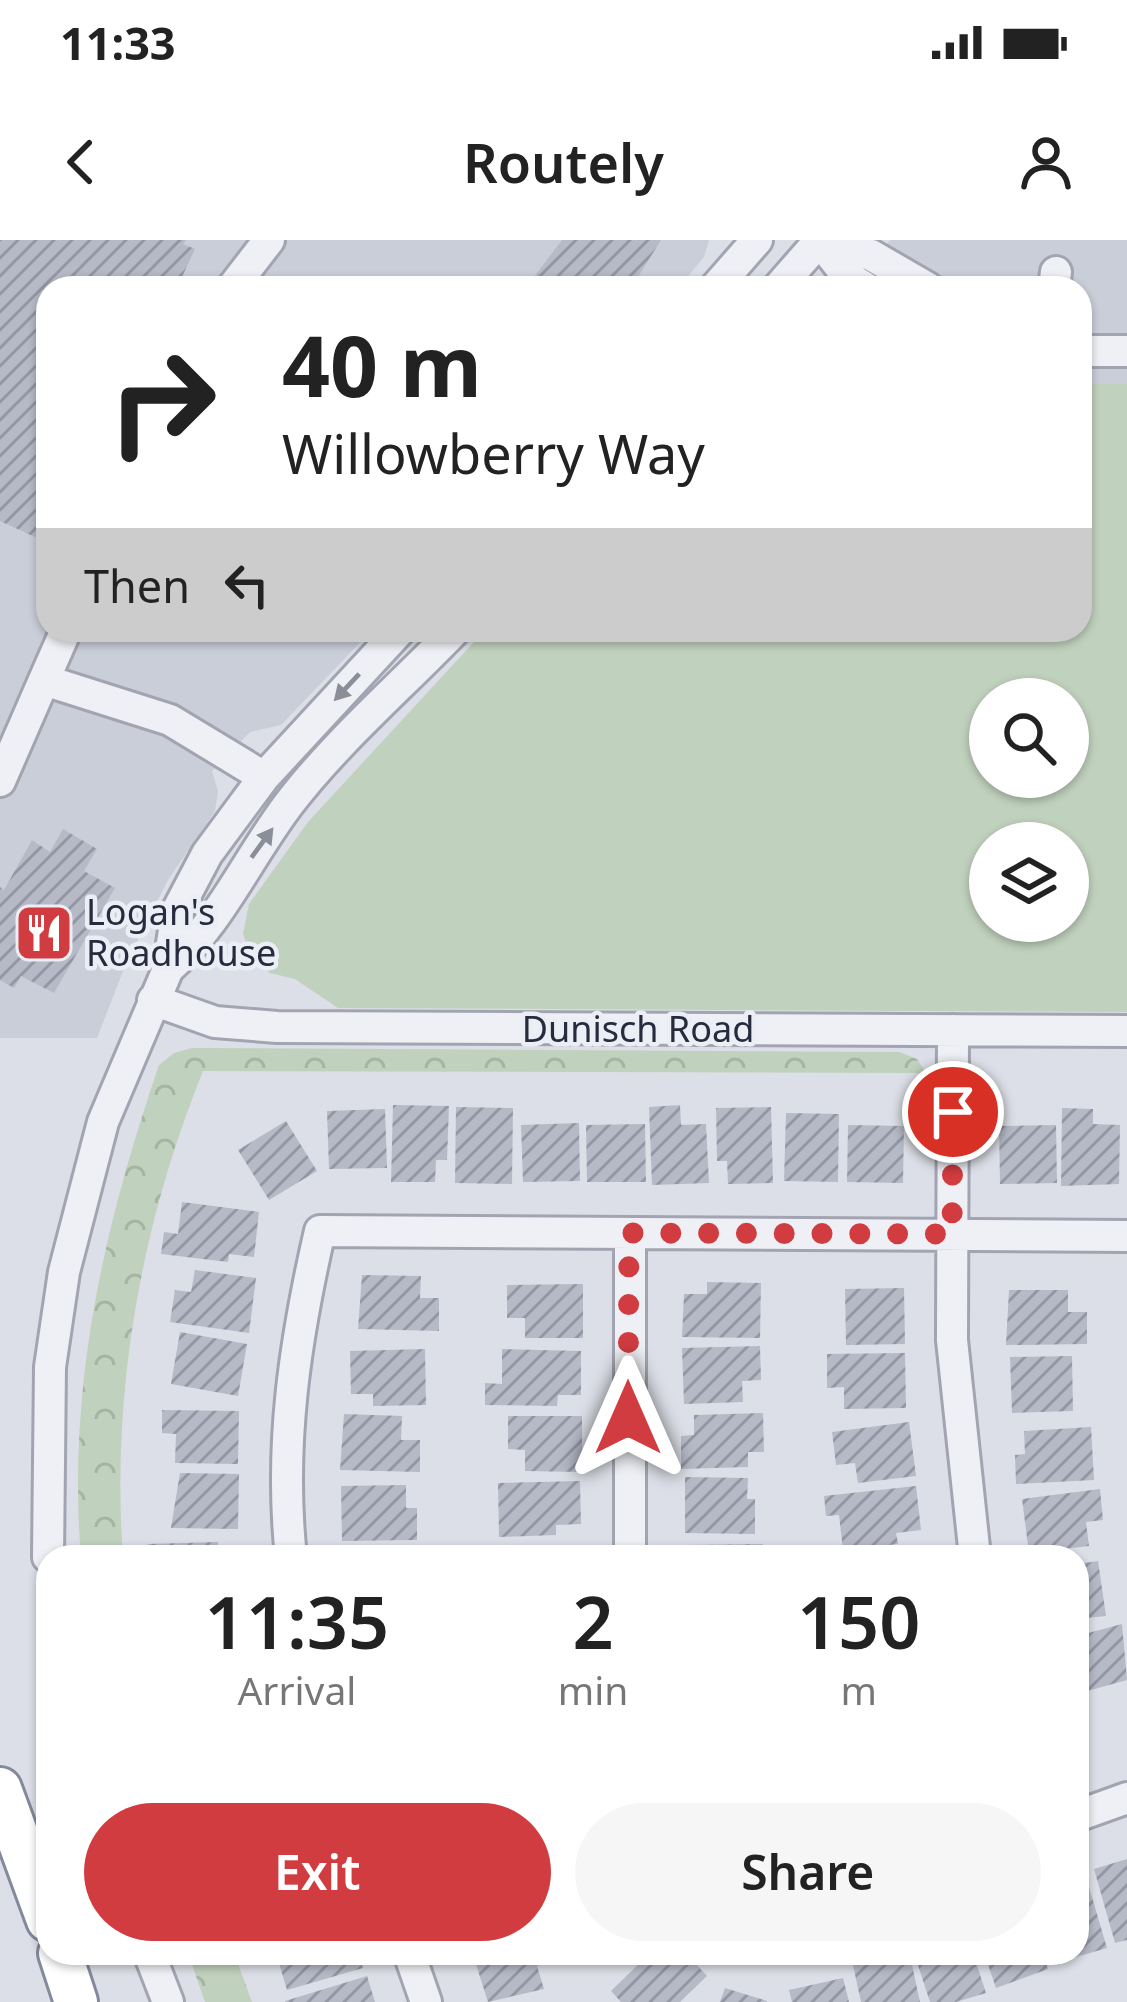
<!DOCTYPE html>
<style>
:root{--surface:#fff;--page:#f6f6f6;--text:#222;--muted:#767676;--accent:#d13c40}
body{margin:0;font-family:"Noto Sans",sans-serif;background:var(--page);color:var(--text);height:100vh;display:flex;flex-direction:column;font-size:45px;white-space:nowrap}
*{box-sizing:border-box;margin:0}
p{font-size:39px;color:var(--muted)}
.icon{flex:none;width:66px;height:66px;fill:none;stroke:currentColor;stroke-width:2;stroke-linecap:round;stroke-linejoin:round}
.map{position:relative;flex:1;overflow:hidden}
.panel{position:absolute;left:36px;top:1305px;width:1053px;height:420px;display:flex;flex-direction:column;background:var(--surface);border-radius:36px;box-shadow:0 3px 9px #0004}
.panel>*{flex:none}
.top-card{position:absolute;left:36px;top:36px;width:1056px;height:366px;border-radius:36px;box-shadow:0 3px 9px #0004;background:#fff;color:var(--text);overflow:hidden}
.fabs{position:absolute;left:969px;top:438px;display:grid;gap:24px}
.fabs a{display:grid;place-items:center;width:120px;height:120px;border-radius:50%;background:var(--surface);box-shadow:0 3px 9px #0004;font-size:60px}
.pin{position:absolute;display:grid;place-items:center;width:102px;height:102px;color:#fff;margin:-51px;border:6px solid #fff;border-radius:50%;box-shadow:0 3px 12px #0007}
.me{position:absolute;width:132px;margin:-66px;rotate:0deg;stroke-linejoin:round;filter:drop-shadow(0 0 9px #0008)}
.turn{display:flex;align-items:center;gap:42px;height:252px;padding:0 48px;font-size:54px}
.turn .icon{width:156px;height:156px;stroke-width:2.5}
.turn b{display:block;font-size:84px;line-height:102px}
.then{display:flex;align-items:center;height:114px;padding:0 48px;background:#0003;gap:24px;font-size:45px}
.eta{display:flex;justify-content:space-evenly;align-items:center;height:204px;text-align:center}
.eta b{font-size:72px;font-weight:600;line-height:84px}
.button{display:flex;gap:24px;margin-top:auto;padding:24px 48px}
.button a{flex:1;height:138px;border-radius:72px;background:var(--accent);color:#fff;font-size:48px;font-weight:600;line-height:138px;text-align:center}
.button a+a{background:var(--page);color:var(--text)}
.status{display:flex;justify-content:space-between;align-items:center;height:84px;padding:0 60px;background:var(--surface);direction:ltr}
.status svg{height:33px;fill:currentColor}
header{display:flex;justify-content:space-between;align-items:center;height:156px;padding:0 48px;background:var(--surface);font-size:54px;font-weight:600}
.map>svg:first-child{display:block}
</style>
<div class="status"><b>11:33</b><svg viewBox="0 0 49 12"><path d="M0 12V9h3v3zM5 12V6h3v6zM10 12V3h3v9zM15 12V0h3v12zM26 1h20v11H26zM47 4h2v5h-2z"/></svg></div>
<header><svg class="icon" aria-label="back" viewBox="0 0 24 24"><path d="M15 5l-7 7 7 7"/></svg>Routely<svg class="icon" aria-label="person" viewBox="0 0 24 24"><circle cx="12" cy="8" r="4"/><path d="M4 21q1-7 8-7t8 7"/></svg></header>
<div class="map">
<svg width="1127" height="1762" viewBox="0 0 1127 1762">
<defs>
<pattern id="park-crowns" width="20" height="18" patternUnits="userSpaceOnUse" patternTransform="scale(3)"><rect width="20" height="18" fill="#c0d1bd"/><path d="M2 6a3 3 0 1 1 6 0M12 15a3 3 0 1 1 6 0" fill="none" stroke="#a5b4a3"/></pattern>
<pattern id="building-hatch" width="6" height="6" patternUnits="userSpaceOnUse" patternTransform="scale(3)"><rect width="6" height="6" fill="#b6bac7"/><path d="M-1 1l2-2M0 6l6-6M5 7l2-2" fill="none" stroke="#9497a3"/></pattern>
</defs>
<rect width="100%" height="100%" fill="#dcdfe7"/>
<path fill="#caced9" d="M0,0H709L704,17L678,48H48V390H372L281,485L250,492L212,531L218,551L215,571L168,640L127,721L97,798H0Z
M890,0H1127V144H1080V48H852Z"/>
<path fill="#c0d1bd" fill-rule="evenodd" d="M1080,144H1127V772L338,768L295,739L270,733L251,716L243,694L249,664L308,582L485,390H1080ZM990,459H1068V537H990ZM990,603H1068V681H990Z"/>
<path fill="url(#park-crowns)" d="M192,808L899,812L917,819L926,833L203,831C141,984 111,1152 123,1317H81C67,1146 104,986 159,825L174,813Z
M188,1713H234L252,1762H205Z"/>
<path fill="url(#building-hatch)" d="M0,0H186L183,4L195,9L177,48H48V303L0,281Z
M562,0H661L631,48H547L534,37Z
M63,589L97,609L84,631L115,648L54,753L21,736L14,748L0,740V647L4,650L32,600L50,612Z
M393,865L449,866L447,920H436L435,942H391Z
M680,865L681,885L706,884L709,943L652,945L649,867Z
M456,867L513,868L512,944L455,943Z
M771,867L773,943L728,944L727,921H717L716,868Z
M1062,868L1093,869V884L1120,885L1119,944L1061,946Z
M385,869L387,928L329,929L327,871Z
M786,873L839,874L838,942L784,941Z
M286,881L317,931L269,960L238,910Z
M579,883L580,941L523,942L521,885Z
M645,884L646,942H587L586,885Z
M848,885L904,886L903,943L847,942Z
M1056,885L1057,943L1000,944L999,886Z
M182,962L259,972L254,1017L229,1014L228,1022L161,1014L164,992L178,994Z
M195,1030L256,1038L249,1093L170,1082L175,1050L191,1052Z
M362,1035L421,1036L420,1058H439V1091L358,1089Z
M707,1042L761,1043L760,1098L682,1097L684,1054H707Z
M583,1044V1098H525V1078H507V1045Z
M904,1048L905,1104L846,1105L845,1049Z
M1009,1050H1068V1072H1087V1104L1006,1105Z
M180,1092L247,1104L238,1156L171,1144Z
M760,1106L761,1140L742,1141L743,1162L684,1164L682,1108Z
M425,1109L426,1165L373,1166V1154H351L350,1111Z
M502,1109L581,1111V1155H558L557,1166L485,1165V1143L502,1144Z
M905,1113L906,1168L844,1169V1147L827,1148V1114Z
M1072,1116L1073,1171L1012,1173L1010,1117Z
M162,1170L239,1171L238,1224L175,1223L176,1194L162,1193Z
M763,1173L764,1212H748V1227L681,1229V1196L694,1195V1175Z
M344,1174L402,1176L401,1200H420V1232L340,1230Z
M508,1176H582V1232L525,1231V1210L508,1209Z
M909,1182L916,1236L858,1243L855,1223L836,1225L832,1192Z
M1091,1187L1094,1240L1016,1244L1015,1215L1025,1214L1024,1191Z
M180,1233L239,1234L238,1289L171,1288Z
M685,1237L748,1238L747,1259H755V1294L685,1293Z
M580,1241L581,1284L556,1285V1295L499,1297L498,1243Z
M406,1245V1268H417V1300L342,1301L341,1246Z
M916,1246L921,1290L896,1293L898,1304L843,1310L839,1275L826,1276L824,1256Z
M1100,1249L1103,1280L1086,1282L1089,1306L1029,1313L1022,1259Z
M218,1302V1310L243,1309V1317H149L148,1304Z
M763,1304V1317H687V1305Z
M578,1308L579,1317H521V1314Z
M1098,1321L1106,1376L1077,1379V1324Z
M1122,1384L1127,1440L1077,1454V1396Z
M1127,1619V1700L1115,1703L1094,1629Z
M1086,1637L1107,1708L1055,1723L1052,1713H1077V1640Z
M276,1713H358L363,1728L287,1750Z
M549,1713L552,1721L537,1726L544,1749L488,1762L473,1715Z
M650,1713H686L707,1736L680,1762H621L611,1751Z
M892,1713L894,1724L911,1720L920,1762H861L851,1716Z
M914,1713H973L986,1753L956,1762H930Z
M984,1713H1043L1048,1729L996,1748Z
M367,1736L375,1762H285V1761Z
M843,1738L849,1762H792L789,1750Z
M725,1748L767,1761V1762H720Z"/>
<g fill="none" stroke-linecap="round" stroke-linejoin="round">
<g stroke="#a2a5b1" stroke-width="36">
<path id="minor" d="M819,0L871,15L928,48
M819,0L848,37L866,48
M232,48L269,0
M715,48L757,0
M778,48L820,0
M1054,48L1056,32
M1080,111H1127
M66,390L44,440L170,480L264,537
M0,541L44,440
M168,729C220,683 246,621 288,565C336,502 400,447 455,390
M153,760L215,782L277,787L1127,791
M953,790L952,1100L975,1317
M630,993V1317
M48,1317L50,1127L64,1032L103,882L168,729L177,671L207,614L264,537L400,390
M291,1317C279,1205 295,1100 320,991L1127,996
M1077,1576L1127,1558
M149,1713L168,1762
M409,1713L426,1762"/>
</g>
<g stroke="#838a9e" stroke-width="48">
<path id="highway" d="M0,1549L48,1680
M60,1713L76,1762"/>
</g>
<use href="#minor" stroke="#eff0f5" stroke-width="30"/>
<use href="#highway" stroke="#fff" stroke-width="42"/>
</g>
<defs><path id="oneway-solid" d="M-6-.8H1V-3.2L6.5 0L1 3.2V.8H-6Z" transform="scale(3)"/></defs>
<g fill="#8a8e99">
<use href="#oneway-solid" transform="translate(347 447) rotate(133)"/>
<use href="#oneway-solid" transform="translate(262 603) rotate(-54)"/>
</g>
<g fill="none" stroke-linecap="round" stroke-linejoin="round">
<path stroke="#d13c40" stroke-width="21" stroke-dasharray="0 37.8" d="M628,1178L629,993L952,994L953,872"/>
</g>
<defs>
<g id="restaurant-square" transform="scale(3)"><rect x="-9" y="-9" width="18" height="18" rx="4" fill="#d13c40" stroke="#ebeef5"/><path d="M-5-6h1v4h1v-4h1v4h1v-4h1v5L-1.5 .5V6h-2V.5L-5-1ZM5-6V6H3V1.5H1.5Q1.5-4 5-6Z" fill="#fff"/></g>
</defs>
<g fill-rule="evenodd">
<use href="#restaurant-square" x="44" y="693"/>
</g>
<g text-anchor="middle" stroke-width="9" stroke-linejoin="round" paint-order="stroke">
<g font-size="36" fill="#262b3d" stroke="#ebeef5" text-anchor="start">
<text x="86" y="685">Logan's<tspan x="86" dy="41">Roadhouse</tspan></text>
</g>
<g font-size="36" fill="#262b3d" stroke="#ebeef5">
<text x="638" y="802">Dunisch Road</text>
</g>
</g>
</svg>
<div class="fabs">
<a><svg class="icon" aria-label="search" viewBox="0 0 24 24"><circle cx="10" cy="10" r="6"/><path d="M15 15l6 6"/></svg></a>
<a><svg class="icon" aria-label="layers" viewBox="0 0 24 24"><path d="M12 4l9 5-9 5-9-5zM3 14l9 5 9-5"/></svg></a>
</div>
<div class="pin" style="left:953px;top:872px;background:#d93025"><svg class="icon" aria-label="arrive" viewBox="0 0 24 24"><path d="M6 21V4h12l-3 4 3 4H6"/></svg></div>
<svg class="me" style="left:628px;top:1178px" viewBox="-20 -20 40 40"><path d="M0-17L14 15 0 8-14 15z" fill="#d13c40" stroke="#fff" stroke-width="4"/></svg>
<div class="top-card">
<div class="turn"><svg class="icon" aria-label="right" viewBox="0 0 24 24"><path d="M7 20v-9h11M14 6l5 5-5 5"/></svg><div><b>40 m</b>Willowberry Way</div></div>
<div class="then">Then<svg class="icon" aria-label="left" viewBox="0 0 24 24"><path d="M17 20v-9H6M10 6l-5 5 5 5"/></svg></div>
</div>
<section class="panel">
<div class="eta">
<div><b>11:35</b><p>Arrival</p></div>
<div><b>2</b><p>min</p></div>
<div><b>150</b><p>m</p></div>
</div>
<div class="button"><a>Exit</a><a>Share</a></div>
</section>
</div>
